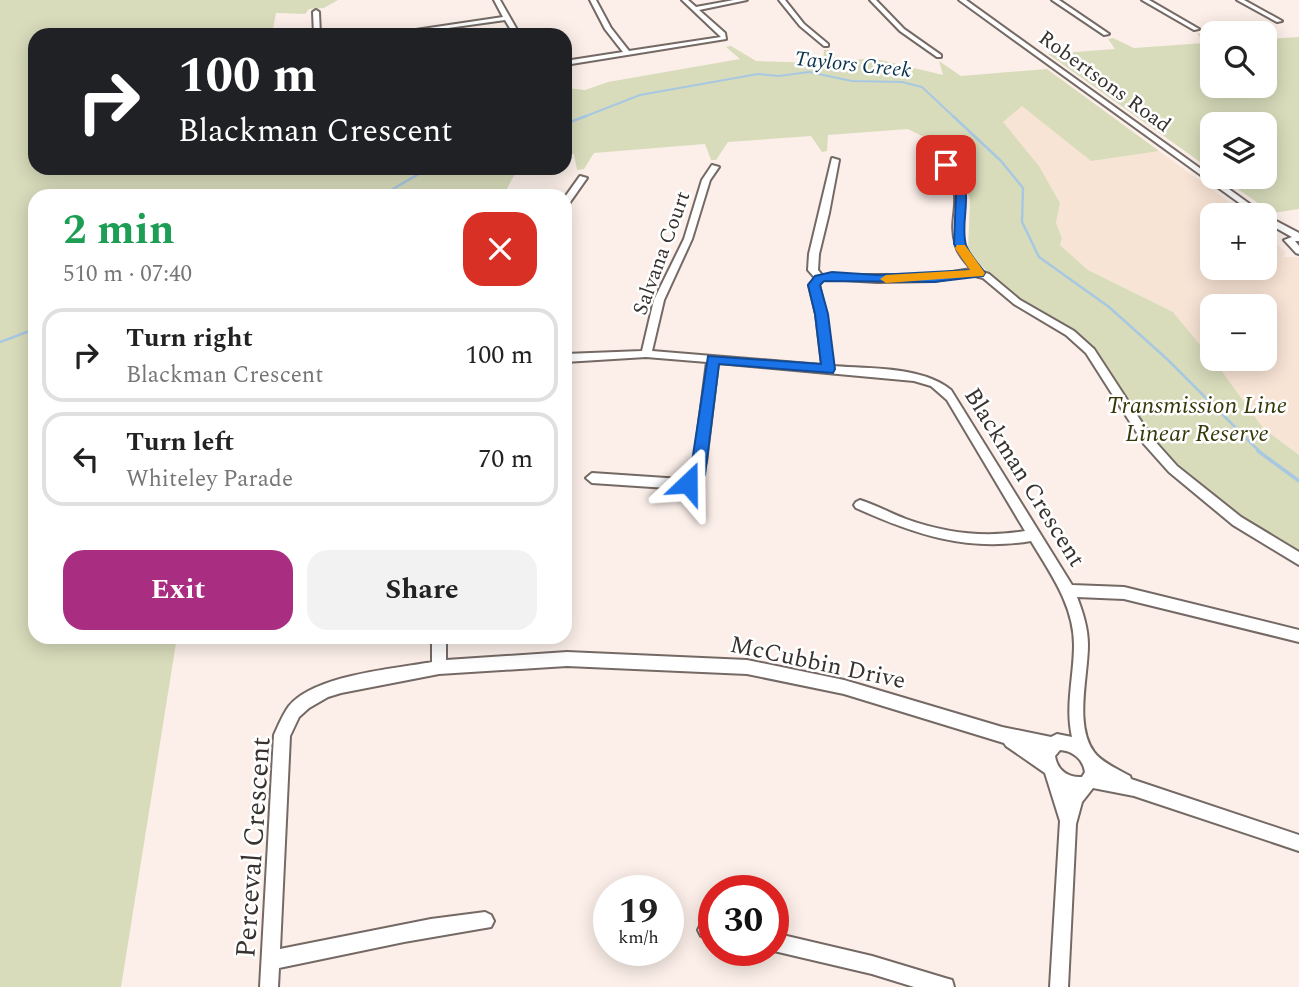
<!DOCTYPE html>
<meta charset="utf-8">
<style>
:root{--surface:#fff;--page:#f2f2f2;--text:#222;--muted:#767676;--line:#e0e0e0;--accent:#a92e81}
body{margin:0;font-family:Spectral,serif;background:var(--page);color:var(--text);height:100vh;display:flex;flex-direction:column;font-size:26px;white-space:nowrap}
*{box-sizing:border-box;margin:0}
p{font-size:23px;color:var(--muted)}
.icon{flex:none;width:38px;height:38px;fill:none;stroke:currentColor;stroke-width:2;stroke-linecap:round;stroke-linejoin:round}
.map{position:relative;flex:1;overflow:hidden}
.details{position:absolute;left:28px;top:189px;width:544px;height:455px;display:flex;flex-direction:column;background:var(--surface);border-radius:21px;box-shadow:0 4px 18px #0003}
.details>*{flex:none}
.guide{position:absolute;left:28px;top:28px;width:544px;height:147px;border-radius:21px;box-shadow:0 4px 18px #0003;background:#202124;color:#fff;overflow:hidden}
.fabs{position:absolute;left:1200px;top:21px;display:grid;gap:14px}
.fabs a{display:grid;place-items:center;width:77px;height:77px;border-radius:14px;background:var(--surface);box-shadow:0 4px 18px #0003;font-size:35px}
.speed{position:absolute;left:593px;top:875px;display:flex;gap:14px;font-size:35px;font-weight:700;text-align:center}
.speed>*{display:grid;place-content:center;width:91px;height:91px;border-radius:50%;background:var(--surface);box-shadow:0 4px 18px #0003;line-height:1}
.speed small{font-size:18px;font-weight:400}
.speed .limit{border:10px solid #d22;background:#fff;color:#111}
.pin{position:absolute;display:grid;place-items:center;width:60px;height:60px;color:#fff;margin:-30px;border-radius:14px;box-shadow:0 4px 10px #0006}
.me{position:absolute;width:77px;margin:-38px;rotate:23deg;stroke-linejoin:round;filter:drop-shadow(0 0 5px #0008)}
.turn{display:flex;align-items:center;gap:24px;height:147px;padding:0 35px;font-size:32px}
.turn .icon{width:91px;height:91px;stroke-width:2.5}
.turn b{display:block;font-size:49px;line-height:60px}
.round{display:grid;place-items:center;flex:none;width:74px;height:74px;border-radius:21px;background:var(--page)}
.head{display:flex;align-items:center;justify-content:space-between;height:119px;padding:0 35px}
h1{font-size:42px;font-weight:700;line-height:52px;color:#1e9e55}
.primary-button{display:flex;gap:14px;margin-top:auto;padding:14px 35px}
.primary-button a{flex:1;height:80px;border-radius:21px;background:var(--accent);color:#fff;font-size:28px;font-weight:700;line-height:80px;text-align:center}
.primary-button a+a{background:var(--page);color:var(--text)}
ul{padding:0;list-style:none}
li{display:flex;align-items:center;gap:21px;height:94px;margin:0 14px 10px;padding:0 21px;border:4px solid var(--line);border-radius:21px}
li div{flex:1}
li b{display:block;font-size:26px}
li em{font-style:normal}
.map>svg:first-child{display:block}
</style>
<div class="map">
<svg width="1299" height="987" viewBox="0 0 1299 987">
<rect width="100%" height="100%" fill="#fcefe9"/>
<path fill="#f8e4d5" fill-rule="evenodd" d="M1086,98L1247,215H1213V268H1265V229L1274,235L1273,240L1286,253L1282,257H1299V455L1263,428L1221,370L1173,312L1088,270L1060,245L1062,237L1056,223L1060,203L1039,166L1002,122L1020,106ZM1213,306H1265V359H1213Z"/>
<path fill="#d8dcbb" d="M0,0H338L324,8L309,9L305,14L276,13L272,35H35V168H518L503,196H35V637H177L121,987H0Z
M1197,33L1213,37V86H1265V39L1299,37V209L1272,213L1221,177H1265V124H1213V171L1048,54L1115,49L1108,39L1113,38L1134,48L1204,43Z
M731,46L756,61L823,63L824,50H829L838,62L872,58L943,75L939,61L961,76L1047,69L1159,151L1091,161L1022,106L1003,122L1039,166L1060,203L1056,223L1062,238L1060,245L1088,270L1173,312L1221,370L1263,428L1299,455V554L1240,517L1180,470L1158,447L1086,340L1015,296L979,264L968,250L970,199L953,152L908,129L828,135L827,151L822,152L811,136L728,142L716,160H711L705,144L594,153L584,169L577,170L574,154H565V96L569,95L565,93V88L585,90L608,82L740,59L726,47Z"/>
<g fill="none" stroke-linecap="round" stroke-linejoin="round">
<path stroke="#a8c8e2" stroke-width="2" d="M581,118L640,95L758,74L779,76L809,72L852,81L902,82L922,87L955,118"/>
<path stroke="#a8c8e2" stroke-width="2.5" d="M953,116L1001,161L1023,188L1022,222L1039,257L1109,307L1167,359L1261,453
M565,124L586,116
M381,196L429,168
M0,342L35,329"/>
<path stroke="#a8c8e2" stroke-width="3.5" d="M1258,451L1299,481"/>
<g stroke="#746964" stroke-width="4">
<path id="minor" d="M494,0H500L520,35H514L505,20L398,35H382L503,17Z
M590,0H596L611,28L629,51L721,37L682,0H688L696,7L734,0H747L699,10L725,33L726,39L565,65V61L623,52L605,29Z
M779,0H785L804,24L828,44V46H824L800,26Z
M870,0H876L904,29L941,55V57H937L900,31Z
M959,0H966L1265,215H1256Z
M1052,0H1059L1109,34L1104,35Z
M1142,0H1149L1199,29L1194,30Z
M1237,0H1244L1282,21L1277,22Z
M316,10L319,12L320,35H314L313,12Z
M832,158L839,160L829,213L819,254L818,270L822,275H934L971,269C966,262 958,255 956,246C946,213 968,201 942,165L949,163C976,199 955,210 964,244C967,255 977,264 983,272L989,274L1020,300L1074,331L1094,349L1152,438L1177,466L1241,517L1299,552V565L1233,525L1169,472L1144,444L1086,353L1066,335L1014,304L983,278L971,275L934,281L877,282L828,279L823,280L819,285L826,314L833,366C869,369 922,366 951,390L1072,585L1124,587L1299,630V642L1124,599L1077,597C1083,613 1088,628 1088,645C1088,676 1074,725 1094,752C1101,762 1119,770 1130,776L1131,779L1299,835V851L1134,796L1093,788L1082,802L1076,824L1068,987H1050L1060,821L1045,773L1006,746L1004,743L844,694L747,674L567,666L439,674L341,693L328,697L309,708L299,717L290,736L280,949L431,919L485,912L491,915L494,921L491,927L404,942L279,968L278,987H260L274,735C278,726 283,714 289,706C315,675 393,669 432,662V637H446V660L567,652L747,660L844,680L1002,727L1051,737L1057,734L1072,737C1065,706 1074,676 1074,645C1074,605 1050,573 1031,541C966,552 914,534 856,508L854,505L856,502L860,500C876,505 890,513 906,519C945,533 985,538 1025,531L947,400L931,386L914,381L718,363L706,462L698,482L682,489L592,483L586,478L592,473L681,479L689,476L694,462L707,362L646,357L565,362V354L642,351L654,300L684,239L702,180L712,165L719,167L710,180L692,239L664,300L652,351L822,365L816,314L809,285L815,278L808,270L809,254ZM1060,750C1073,751 1083,759 1085,772L1082,777C1068,778 1057,770 1055,756Z
M580,176L587,178L568,205H565V197Z
M1265,215L1299,233V241H1295L1299,246V254L1296,253L1284,240L1292,237L1265,222Z
M707,921L714,923V941L701,936L698,930L701,924Z
M774,933L872,956L945,978L952,980L954,987H914L872,974L774,951L772,950Z"/>
</g>
<use href="#minor" fill="#fff" fill-rule="evenodd"/>
</g>
<path fill="#1a73e8" stroke="#114b97" stroke-width="2" d="M946,162C981,179 958,219 966,245C969,254 979,265 985,273L983,276L934,282L824,281L820,285L828,314L835,369L833,373L719,364L705,475L694,487H683L680,483L690,472L692,462L708,356L821,364L815,314L808,285L815,276L832,272L877,275L971,270L954,244L956,194L951,178L941,165Z"/>
<path fill="#f59e0b" d="M957,245H965L985,273L983,276L886,283L880,279L886,275L970,270L955,248Z"/>
<g text-anchor="middle" stroke-width="5" stroke-linejoin="round" paint-order="stroke">
<g font-size="21" font-style="italic" fill="#09324c" stroke="#fff">
<text transform="translate(853 64) rotate(6)" y="7">Taylors Creek</text>
</g>
<g font-size="21" fill="#37322f" stroke="#fff">
<text transform="translate(1105 81) rotate(36)" y="7">Robertsons Road</text>
<text transform="translate(661 253) rotate(-70)" y="7">Salvana Court</text>
</g>
<g font-size="24" font-style="italic" fill="#363809" stroke="#fff">
<text x="1197" y="413">Transmission Line<tspan x="1197" dy="28">Linear Reserve</tspan></text>
</g>
<g font-size="24" fill="#37322f" stroke="#fff">
<text transform="translate(1025 477) rotate(58)" y="8">Blackman Crescent</text>
<text transform="translate(818 662) rotate(12)" y="8">McCubbin Drive</text>
</g>
<g font-size="28" fill="#37322f" stroke="#fff">
<text transform="translate(252 847) rotate(-86)" y="10">Perceval Crescent</text>
</g>
</g>
</svg>
<div class="fabs">
<a><svg class="icon" aria-label="search" viewBox="0 0 24 24"><circle cx="10" cy="10" r="6"/><path d="M15 15l6 6"/></svg></a>
<a><svg class="icon" aria-label="layers" viewBox="0 0 24 24"><path d="M12 4l9 5-9 5-9-5zM3 14l9 5 9-5"/></svg></a>
<a>+</a>
<a>−</a>
</div>
<div class="speed"><div>19<small>km/h</small></div><div class="limit">30</div></div>
<div class="pin" style="left:946px;top:165px;background:#d93025"><svg class="icon" aria-label="arrive" viewBox="0 0 24 24"><path d="M6 21V4h12l-3 4 3 4H6"/></svg></div>
<svg class="me" style="left:688px;top:483px" viewBox="-20 -20 40 40"><path d="M0-17L14 15 0 8-14 15z" fill="#1a73e8" stroke="#fff" stroke-width="4"/></svg>
<div class="guide">
<div class="turn"><svg class="icon" aria-label="right" viewBox="0 0 24 24"><path d="M7 20v-9h11M14 6l5 5-5 5"/></svg><div><b>100 m</b>Blackman Crescent</div></div>
</div>
<section class="details">
<div class="head"><div><h1>2 min</h1><p>510 m · 07:40</p></div><a class="round" style="background:#d93025;color:#fff"><svg class="icon" aria-label="close" viewBox="0 0 24 24"><path d="M6 6l12 12M18 6L6 18"/></svg></a></div>
<ul>
<li><svg class="icon" aria-label="right" viewBox="0 0 24 24"><path d="M7 20v-9h11M14 6l5 5-5 5"/></svg><div><b>Turn right</b><p>Blackman Crescent</p></div><em>100 m</em></li>
<li><svg class="icon" aria-label="left" viewBox="0 0 24 24"><path d="M17 20v-9H6M10 6l-5 5 5 5"/></svg><div><b>Turn left</b><p>Whiteley Parade</p></div><em>70 m</em></li>
</ul>
<div class="primary-button"><a>Exit</a><a>Share</a></div>
</section>
</div>
